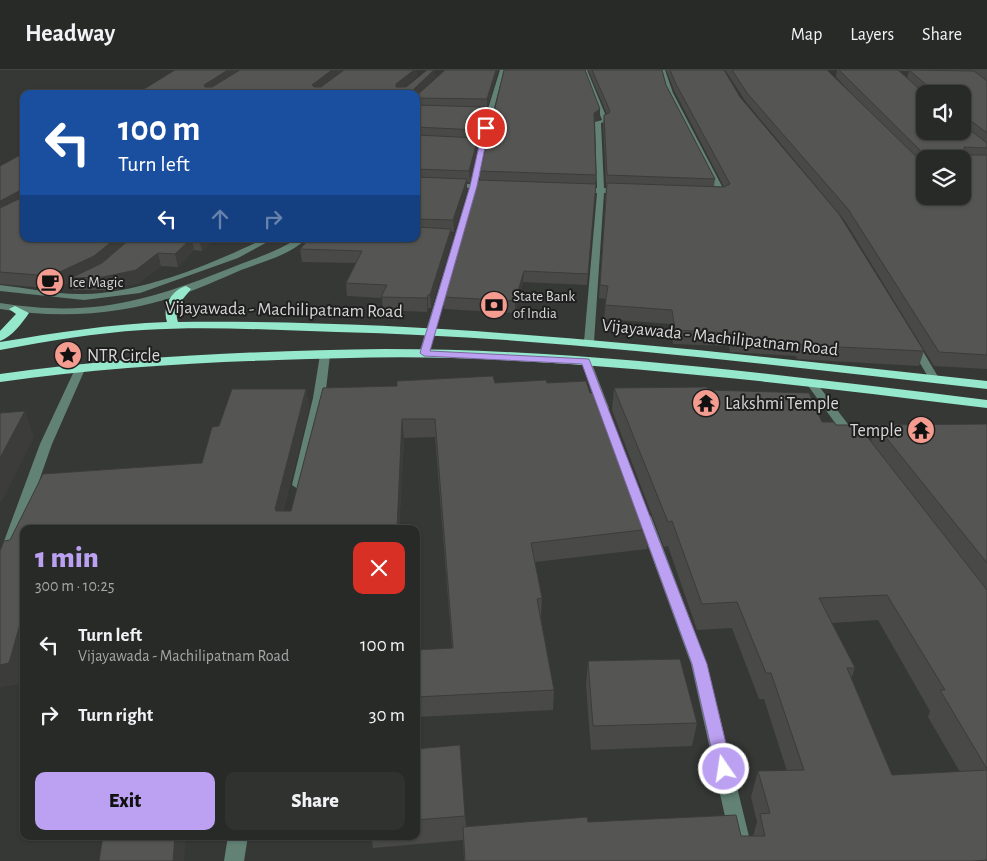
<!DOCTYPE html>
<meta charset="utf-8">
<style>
:root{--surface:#282a28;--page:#303230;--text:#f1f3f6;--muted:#a5a7a8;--line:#444645;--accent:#bca0f2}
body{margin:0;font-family:"Alegreya Sans",sans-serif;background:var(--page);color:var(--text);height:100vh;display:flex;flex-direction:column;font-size:19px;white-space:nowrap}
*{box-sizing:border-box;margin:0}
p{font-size:16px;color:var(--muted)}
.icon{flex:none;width:28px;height:28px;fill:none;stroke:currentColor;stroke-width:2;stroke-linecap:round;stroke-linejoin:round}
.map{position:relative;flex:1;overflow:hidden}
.drawer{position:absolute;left:20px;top:455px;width:400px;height:315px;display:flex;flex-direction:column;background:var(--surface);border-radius:10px;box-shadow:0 1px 4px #0004,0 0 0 1px var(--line)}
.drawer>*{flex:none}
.guide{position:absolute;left:20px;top:20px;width:400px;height:152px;border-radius:10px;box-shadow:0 1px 4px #0004,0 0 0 1px var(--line);background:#1a4fa0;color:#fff;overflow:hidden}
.tools{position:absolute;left:916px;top:15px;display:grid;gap:10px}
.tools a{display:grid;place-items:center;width:55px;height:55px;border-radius:10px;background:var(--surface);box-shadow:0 1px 4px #0004,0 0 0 1px var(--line);font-size:25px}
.pin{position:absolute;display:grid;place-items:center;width:42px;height:42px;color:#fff;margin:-21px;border:2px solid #fff;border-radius:50%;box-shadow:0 1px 5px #0007}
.me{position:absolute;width:55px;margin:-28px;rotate:347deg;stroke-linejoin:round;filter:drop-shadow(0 0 4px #0008)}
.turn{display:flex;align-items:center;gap:18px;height:105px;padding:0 15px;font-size:22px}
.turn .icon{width:65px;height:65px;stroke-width:2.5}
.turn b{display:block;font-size:35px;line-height:42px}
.lanes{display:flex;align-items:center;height:48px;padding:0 15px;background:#0003;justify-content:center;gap:25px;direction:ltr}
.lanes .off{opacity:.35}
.round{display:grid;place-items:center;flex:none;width:52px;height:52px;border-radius:10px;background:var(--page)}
.overview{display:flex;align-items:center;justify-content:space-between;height:85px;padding:0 15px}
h1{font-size:30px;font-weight:800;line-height:38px;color:var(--accent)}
.cta{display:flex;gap:10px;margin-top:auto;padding:10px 15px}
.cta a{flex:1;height:58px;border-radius:10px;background:var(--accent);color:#111;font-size:20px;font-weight:800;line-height:58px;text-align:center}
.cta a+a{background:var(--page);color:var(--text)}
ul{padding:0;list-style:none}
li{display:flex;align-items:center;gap:15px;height:70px;padding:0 15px}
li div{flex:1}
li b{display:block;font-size:19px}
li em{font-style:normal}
header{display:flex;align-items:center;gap:30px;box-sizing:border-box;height:70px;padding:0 25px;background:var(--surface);border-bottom:1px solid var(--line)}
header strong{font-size:24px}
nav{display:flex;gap:28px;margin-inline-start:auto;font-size:18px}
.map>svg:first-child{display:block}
</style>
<header>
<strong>Headway</strong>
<nav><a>Map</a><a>Layers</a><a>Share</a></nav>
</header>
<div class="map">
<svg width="987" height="791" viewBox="0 0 987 791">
<rect width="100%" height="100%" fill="#363836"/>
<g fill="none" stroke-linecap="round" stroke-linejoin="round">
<path fill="#628276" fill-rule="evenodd" d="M500,0H504L493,42L478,114L492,115L496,117L492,119L477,118L429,283L424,286L420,285L419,283L470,118L452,117L448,115L452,113L471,114L487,42Z
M583,0H587L608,51L601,53L604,118L622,119L626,121L622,123H604L594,272L589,275L584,272L597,123L580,122L576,120L580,118H597L595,52L602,50Z
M661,0H665L673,23L726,124L725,126H715L711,124L717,122L667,23Z
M263,169H273L238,188L140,223L84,230L0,221V215C27,218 57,225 84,224C142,223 212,194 263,169Z
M297,169H306C290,185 262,192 241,200C220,209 199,219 177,226C119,245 60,249 0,239V233C88,247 142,233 223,201C248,191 274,183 297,169Z
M913,270L918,273L940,310L939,312L935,313L930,310L908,273Z
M325,282L330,285L325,328L304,415L298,419L292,415L313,328L320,285Z
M586,288L591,291L609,338L607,340H599L597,338L581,291Z
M81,294L86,297L52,374L7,502L5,506L0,507V482L40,374L76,297Z
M811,310L815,311L857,366L859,369L857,372H849L806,313Z
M644,442L651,446L707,594L755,791H735L691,594L637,446Z
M228,766H248L244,791H224Z"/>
<path fill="#96e8cd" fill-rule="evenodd" d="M186,216L191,219C182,231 173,236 178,252C449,249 718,282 987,311V319C771,295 555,267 337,262C273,260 207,256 143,260C95,263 48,271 0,280V272C55,263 110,254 167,252C162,238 171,220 186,216Z
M15,236L29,243C22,253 12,267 0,271V261L16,244L9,239Z
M385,279C586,279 787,306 987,330V338C809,316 631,294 452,288C394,286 336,288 278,290C185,293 92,299 0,312V304C127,286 256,281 385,279Z"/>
</g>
<path fill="#494a47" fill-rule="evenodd" d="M498,0L487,38H485V46L479,70H478V78L470,112H467V120L454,162H451L452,171L431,238H428L427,242L383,240L382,228L347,226L346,213L356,193L302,192L300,179L416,169V26Z
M588,0H662L666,15L715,109L714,116L724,117L675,22L666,0H724L740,27L924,281L919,296L814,290L797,289L796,286L730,282L729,276L673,274L671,254L604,249L606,229L599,228L606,116L603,54L604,45L607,44Z
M725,0H827L859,31L836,7L837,0H834H987V299L934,296L845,151L746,32ZM899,1H909L907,8ZM925,24H962L925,61ZM925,89H962L925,126Z
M600,39V49L594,52L596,105L587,215L523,212L515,243L444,239L443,227L480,110V101Z
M0,96L24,169H214L202,181L194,180L178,197L161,196L139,213L106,220H74L72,211L55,219L0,214Z
M493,306L495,313L546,310L547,313L586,311L590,323H598L650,459L647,479L535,492L542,528L541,549L554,620L553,640L416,647V580L452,578L435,367L404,368L399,459H24V595L19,614L0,617V481L4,471L10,470L43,404L202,393L212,357L219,356L232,319H306L309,337L283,441H291L323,318L397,316V311Z
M614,318L709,320L822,352L836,355L871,371L876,355L987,354V791H464L463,770L373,778L371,766H416V679L465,746L466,756L588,752L741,766H753L757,752L751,727L758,701H787L764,629H759L732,558L697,560L668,476L664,477L612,340ZM878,550L930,641L928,647L960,702L892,705L851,609L855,598L832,553Z
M588,591L697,653L692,676L591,680L586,615Z"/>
<path fill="#3c3c3a" d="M228,0H242L205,24L204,15Z
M332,0H344L313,24L312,15Z
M414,0H417V7L397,23L396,14Z
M434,0H435L436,7L416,26V24H414V19Z
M496,0H498L487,38V29Z
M485,37V46L479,70L478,60Z
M600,39V49L593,52L594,43Z
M966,47L963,57H962L963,48Z
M478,68V78L470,112L469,101Z
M467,109V120L454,162L453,150Z
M21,120L24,129L0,144V131Z
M451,159L452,171L431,238L430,225Z
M115,169H132L97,198L71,208L72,211L55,219L51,206Z
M191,169H192L194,180L178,197L175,184Z
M199,169H214L202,181Z
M158,183L161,196L139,213L106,220L103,207Z
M524,201L523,212L515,243V231Z
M428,225V238L427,242V228Z
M306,319L309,337L278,459L275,439Z
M25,341L34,367L1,433L0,431V388Z
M402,349L404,368L399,459H397Z
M20,554L24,562V595L19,614L0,617V595Z
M175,766H186L184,791H173Z"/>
<path fill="#555653" stroke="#3c3c3a" d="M175,0H228L204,15L205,17H212L240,0H332L312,15L314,17H321L344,0H414L396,14V17H406L427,0H434L414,19V24H136Z
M445,0H496L487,29L416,28V26Z
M504,0H585L600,39L594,43L596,105L480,101Z
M592,0H662L666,15L715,109L607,105L604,45L609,43L610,41Z
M670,0H724L740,27L839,144L924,281L818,276L800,274L799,272L732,268L731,263L675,260L672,240L605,235L608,216L600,215L607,113L724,117L730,114L676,14Z
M732,0H827L925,95V126H962V89H929L839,0H898L925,24V61H962V54L987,73V78L964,77L965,85H987V285L939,282L848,139L747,23Z
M909,0L974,1L987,11V63L966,47L963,48L962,50V24H929V17Z
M416,35L485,37L478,60L416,57Z
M416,65L478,68L469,101L416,99Z
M24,83V169H115L94,186L51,206L0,202V138L21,128V120L0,131V96Z
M416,107L467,109L453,150L416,149Z
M478,110L596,114L588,204L524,201L515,231L443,227Z
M416,157L451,159L430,225H428L427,228L381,227L387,215L346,213L362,181L300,179L309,169H416Z
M130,169H191L175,184L158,183L136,200L103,207L71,208L102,193Z
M493,306L495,313L546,310L547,313L586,311L590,323H598L650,459L531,473L542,528L537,529L554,620L416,627V580L453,578L435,349H402L397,459H24V553L20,554L9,593L0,595V481L4,471L10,470L43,404L202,393L212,357L219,356L232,319H306L275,439L276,441H291L323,318L397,316V311Z
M707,317L709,320L809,323L822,352H834L836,355H858L987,520V699L940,620H945L887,525L819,528L855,598H847L892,705L987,700V790L973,791H465L463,757L587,747L588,752L736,745L741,766H765L760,744L770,743L758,701L804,700L771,603H766L737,532L702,534L672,451L668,452L614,318Z
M25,341L0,388V343Z
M987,354V493L876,355Z
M680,589L697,653L593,656L588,591Z
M460,675L465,746L416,750V679Z
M103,766H175L173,791H99Z"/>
<path fill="#bca0f2" stroke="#7a689d" d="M486,56L489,58L477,116L430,281L589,289L707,594L732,699L730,704L724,706L718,704L716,699L692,594L582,294L424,286L420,283L470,116L483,58Z"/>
<defs>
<g id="cafe-disc" transform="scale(1.4375)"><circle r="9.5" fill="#f59c91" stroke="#1e1f1e"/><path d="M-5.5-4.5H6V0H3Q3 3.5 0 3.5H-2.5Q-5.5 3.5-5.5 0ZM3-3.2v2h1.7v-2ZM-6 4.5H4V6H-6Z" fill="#111"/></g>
<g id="bank-disc" transform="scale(1.4375)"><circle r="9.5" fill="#f59c91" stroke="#1e1f1e"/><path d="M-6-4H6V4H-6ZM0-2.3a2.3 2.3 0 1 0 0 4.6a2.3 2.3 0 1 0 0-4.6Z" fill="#111"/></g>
<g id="sight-disc" transform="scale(1.4375)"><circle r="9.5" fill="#f59c91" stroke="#1e1f1e"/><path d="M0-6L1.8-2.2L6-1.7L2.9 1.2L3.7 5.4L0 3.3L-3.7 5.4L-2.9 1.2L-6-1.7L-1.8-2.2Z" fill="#111"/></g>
<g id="temple-disc" transform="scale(1.4375)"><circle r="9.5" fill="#f59c91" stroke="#1e1f1e"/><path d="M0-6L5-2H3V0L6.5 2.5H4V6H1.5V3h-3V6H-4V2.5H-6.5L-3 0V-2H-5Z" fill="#111"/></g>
</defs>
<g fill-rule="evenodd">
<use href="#cafe-disc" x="50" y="212"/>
<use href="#bank-disc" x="494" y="235"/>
<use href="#sight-disc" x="68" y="285"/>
<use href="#temple-disc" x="706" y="333"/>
<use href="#temple-disc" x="921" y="360"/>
</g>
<g text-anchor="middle" stroke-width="4" stroke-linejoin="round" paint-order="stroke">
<g font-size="15" fill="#d7d8d7" stroke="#1e1f1e" text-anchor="start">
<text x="69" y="217">Ice Magic</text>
<text x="513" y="231">State Bank<tspan x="513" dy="17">of India</tspan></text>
</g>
<g font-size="18" fill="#d7d8d7" stroke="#1e1f1e">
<text transform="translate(284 239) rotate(1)" y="6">Vijayawada - Machilipatnam Road</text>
<text transform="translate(720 267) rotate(6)" y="6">Vijayawada - Machilipatnam Road</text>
</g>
<g font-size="18" fill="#d7d8d7" stroke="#1e1f1e" text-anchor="start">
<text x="87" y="291">NTR Circle</text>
<text x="725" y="339">Lakshmi Temple</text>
<text x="902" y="366" text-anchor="end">Temple</text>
</g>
</g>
</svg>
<div class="tools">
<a><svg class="icon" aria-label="sound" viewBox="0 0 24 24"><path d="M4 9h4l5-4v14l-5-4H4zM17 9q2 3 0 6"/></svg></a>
<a><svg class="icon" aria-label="layers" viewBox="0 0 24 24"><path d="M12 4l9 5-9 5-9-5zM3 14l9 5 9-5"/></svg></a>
</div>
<div class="pin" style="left:486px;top:58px;background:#d93025"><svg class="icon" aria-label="arrive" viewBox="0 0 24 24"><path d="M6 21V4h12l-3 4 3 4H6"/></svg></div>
<svg class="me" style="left:724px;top:699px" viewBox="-20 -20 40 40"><circle r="17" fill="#bca0f2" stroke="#fff" stroke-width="3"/><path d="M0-11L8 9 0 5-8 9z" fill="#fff"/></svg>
<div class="guide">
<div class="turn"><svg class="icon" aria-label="left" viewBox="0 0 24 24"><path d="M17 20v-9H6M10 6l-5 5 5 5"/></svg><div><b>100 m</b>Turn left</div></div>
<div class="lanes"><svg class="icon" aria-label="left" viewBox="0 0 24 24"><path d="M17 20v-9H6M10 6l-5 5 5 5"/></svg><svg class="icon off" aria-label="ahead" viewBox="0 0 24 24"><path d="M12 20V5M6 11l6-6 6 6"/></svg><svg class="icon off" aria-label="right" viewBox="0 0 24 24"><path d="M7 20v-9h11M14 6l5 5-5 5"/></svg></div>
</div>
<section class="drawer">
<div class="overview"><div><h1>1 min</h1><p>300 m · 10:25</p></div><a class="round" style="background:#d93025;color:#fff"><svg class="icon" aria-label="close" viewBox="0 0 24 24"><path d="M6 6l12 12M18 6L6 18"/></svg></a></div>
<ul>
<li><svg class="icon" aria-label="left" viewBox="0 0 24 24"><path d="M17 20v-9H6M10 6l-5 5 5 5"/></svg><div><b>Turn left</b><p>Vijayawada - Machilipatnam Road</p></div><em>100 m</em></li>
<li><svg class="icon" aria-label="right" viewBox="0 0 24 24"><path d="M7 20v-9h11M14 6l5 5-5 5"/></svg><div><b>Turn right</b></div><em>30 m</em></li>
</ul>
<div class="cta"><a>Exit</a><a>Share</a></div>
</section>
</div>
